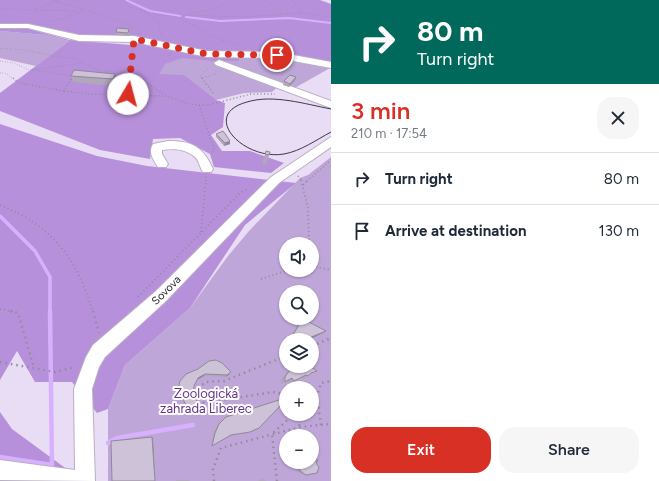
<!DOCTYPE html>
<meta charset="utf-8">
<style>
:root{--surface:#fff;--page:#f6f6f7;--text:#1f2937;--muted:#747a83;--line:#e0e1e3;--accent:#d93025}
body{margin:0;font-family:Figtree,sans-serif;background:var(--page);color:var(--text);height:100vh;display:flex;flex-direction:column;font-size:15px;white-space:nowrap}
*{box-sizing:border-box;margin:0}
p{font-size:13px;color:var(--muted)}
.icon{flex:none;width:22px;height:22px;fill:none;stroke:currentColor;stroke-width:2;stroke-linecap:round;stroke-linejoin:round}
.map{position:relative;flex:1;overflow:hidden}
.side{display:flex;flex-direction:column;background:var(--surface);width:328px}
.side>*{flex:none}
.guide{background:#00695c;color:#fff;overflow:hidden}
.controls{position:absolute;left:279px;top:237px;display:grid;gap:8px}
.controls a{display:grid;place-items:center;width:40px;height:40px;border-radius:50%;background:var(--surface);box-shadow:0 1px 3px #0004;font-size:20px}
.pin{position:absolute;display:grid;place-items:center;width:34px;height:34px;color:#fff;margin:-17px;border:2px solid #fff;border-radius:50%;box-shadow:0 1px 4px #0007}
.me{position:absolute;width:44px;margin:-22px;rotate:8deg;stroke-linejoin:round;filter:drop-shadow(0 0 3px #0008)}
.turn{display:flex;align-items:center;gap:14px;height:84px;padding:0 20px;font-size:18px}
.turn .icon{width:52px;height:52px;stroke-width:2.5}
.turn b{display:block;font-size:28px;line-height:34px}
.round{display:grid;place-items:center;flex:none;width:42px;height:42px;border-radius:16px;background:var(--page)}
.head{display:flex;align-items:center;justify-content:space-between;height:68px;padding:0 20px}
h1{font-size:24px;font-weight:600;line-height:30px;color:var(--accent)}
.action{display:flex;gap:8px;margin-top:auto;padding:8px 20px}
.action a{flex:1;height:46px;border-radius:16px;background:var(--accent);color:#fff;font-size:16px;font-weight:600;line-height:46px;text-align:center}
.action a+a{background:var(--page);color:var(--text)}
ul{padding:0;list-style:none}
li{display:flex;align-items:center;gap:12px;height:52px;padding:0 20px;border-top:1px solid var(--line)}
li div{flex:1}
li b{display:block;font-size:15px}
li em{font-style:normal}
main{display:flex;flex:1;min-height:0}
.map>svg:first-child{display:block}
</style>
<main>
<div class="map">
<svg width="331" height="481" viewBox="0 0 331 481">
<rect width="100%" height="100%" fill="#e8ddf4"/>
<path fill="#bfa6d9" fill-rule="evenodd" d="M0,31L46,35L69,41L36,66L0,58Z
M138,42C168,47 196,57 226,58C239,59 253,57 266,58C287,59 310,63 330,68L293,89L281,84L272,92L244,93L216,100L156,87Z
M331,157V481H108V409L125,365L190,308L228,256L249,231L300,178L308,175ZM286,244H312V270H286ZM286,292H312V318H286ZM286,340H312V366H286ZM286,388H312V414H286ZM286,436H312V462H286Z"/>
<path fill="#b790db" d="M0,0H320L331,4V62L276,53L196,51L155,40L135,37L78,36L30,24L0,25Z
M0,28L29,29L69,40L131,45C149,38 172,50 189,54C205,58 224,58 240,58L238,61H213L182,58L165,64L159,74L184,75L216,100L225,103L223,127L211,135L222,151H250L284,163L271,173L214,167L210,154L180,138L153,139L150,159L100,150L0,111V93L69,41L46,35L0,31Z
M0,124L97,156L147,166L296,183L245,225L190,308L125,365L108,409L97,413L72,382H35L17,351L0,380Z
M0,412L12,429L68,470L66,481H0Z"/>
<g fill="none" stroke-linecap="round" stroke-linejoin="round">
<path stroke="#d8b1fe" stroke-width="2" d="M126,0L150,11L180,16
M186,17L220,21L289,18L331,23"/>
<path stroke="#d8b1fe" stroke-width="3.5" d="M0,216L35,251L50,277V312"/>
<path stroke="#d8b1fe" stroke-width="4.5" d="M108,443L117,438L193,425
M0,457L52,465L50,311"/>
<g stroke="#b9aec4" stroke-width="2">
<path id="minor" d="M0,24H28L79,35L134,36L207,51L277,52L331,62V68L277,58L207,57L134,42L79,41L28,28H0Z
M219,60L331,101V108L216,65L214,63Z
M331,137V147L279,183L166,301L105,357L99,367L92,389L95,481L0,480V460L75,470L74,389L86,357L93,345L156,291L271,177Z
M168,141C193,141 203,147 213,169L211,172H203C200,168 199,161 196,158C187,149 174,148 162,150V154L168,164L166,167H158C153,159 148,153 153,144Z"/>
</g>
<path stroke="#938b9c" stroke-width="1" stroke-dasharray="0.5 2" stroke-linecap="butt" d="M52,0L117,20L137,30
M77,0L84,10
M124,0L129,7L159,15L178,17L221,40L240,45
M265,0L282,14
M292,0L302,13
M0,9L82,11
M35,9L61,0
M144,12L158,22L162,36
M189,14L213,9L235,0
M185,15L241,17L302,13L331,17
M50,22L82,12
M68,44L57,57L74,58L100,71H108L104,73
M0,48L25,50L57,57
M0,61L14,63L29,70L83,63
M274,65L286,69L281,76
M32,70L73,76
M108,71L141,79
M0,73H5L14,79
M201,78L220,73
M71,79L73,76
M130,79L133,48
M203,79L200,76L209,67"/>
<path stroke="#938b9c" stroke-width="1.5" stroke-dasharray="1 2.5" stroke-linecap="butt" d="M13,78L19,83L64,91L72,78
M139,78L165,95
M202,78L213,93
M64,91L89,94L166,96L190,104L199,105H208L251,94H275
M128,94L130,78
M199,105L214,149L212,155
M298,176L302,181
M206,181V176
M307,181L331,160"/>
<path stroke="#938b9c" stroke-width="2" stroke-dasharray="1 3" stroke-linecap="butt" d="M301,180L308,208L309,244
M303,185L308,180
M0,205C53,226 77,259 93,312
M201,232L206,180
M312,266L331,270
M261,279L289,270
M138,297L241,192L249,189
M0,309L15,312"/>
<path stroke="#938b9c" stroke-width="2.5" stroke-dasharray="1.5 4" stroke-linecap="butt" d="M10,311L18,313L34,368
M93,311L99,333
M312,346L331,338
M286,356L224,381L206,382L199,387C198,394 198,399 204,403L273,392L279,393L286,399
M0,362L55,372L75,367
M295,414L300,427
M321,425L317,396L321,383L331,381
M214,481L213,469L221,448L300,427L331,424
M277,481L272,434L294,414"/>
<use href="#minor" fill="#fff" fill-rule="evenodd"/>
<path stroke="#3e3943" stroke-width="1" d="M331,109C305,104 273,94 247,102C199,115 244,161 284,154C301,151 316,140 331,132"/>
</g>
<path fill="#b0a7ba" d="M116,32H130L129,36L117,35Z
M115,74L116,80L114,86L73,82L71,76Z
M296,77L295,80L289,87L283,85L284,81Z
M216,134L230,144L224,146L216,137Z
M266,151L270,152L266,165L262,164Z
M331,163V168L329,167Z
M300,323L326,331L321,334L308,340H288L296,327Z
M198,369L229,375L225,377L204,376L197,380L194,386L193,395L198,403L205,410L199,416L189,413L177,392L180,381Z
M289,371H317L310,374L308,376L304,379L301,378L290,383L288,381L281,384V380L285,374Z
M226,417L250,432L230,436L211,446L213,434L217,425Z
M316,461L306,475L301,474L296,470L293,462H312Z
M260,479H264L266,481H258Z
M176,480H189L190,481H176Z"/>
<path fill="#908897" d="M115,74L116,80L114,86L113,79Z
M296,77L295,80L289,87L290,84Z
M230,141V144L224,146L225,143Z
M326,331L321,334L308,340H304Z
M231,372L229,375L225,377L227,375Z
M205,374L204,376L197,380L193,388L198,378Z
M152,437L153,438L155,481Z"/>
<path fill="#cdc2d8" stroke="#908897" d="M117,28L129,29L128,33L116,32Z
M74,70L115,74L113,79L71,76Z
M290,75L296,77L290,84L284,81Z
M223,131L226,135L230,141L225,143L216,134Z
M266,151L270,152L269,155L265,154Z
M307,321L326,331L304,340H290L300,323Z
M216,360L222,363L231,372L227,375L205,374L198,378L194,386L193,395L198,403L206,409L200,414L190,412L178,390L180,381L186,374L198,369L209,361Z
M303,366H310L317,371L311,373L308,376L306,375L294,381L292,378L285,382V377L289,371Z
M282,399L281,405L259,428L250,432L231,435L212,446L215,433L219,424L226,417Z
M152,437L155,481H112L111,441Z
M312,453L318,461H316L317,465L319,467L317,473L306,475L300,471L298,462H312Z"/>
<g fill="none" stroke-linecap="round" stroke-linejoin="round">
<path stroke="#d93025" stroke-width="7" stroke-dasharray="0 12.6" d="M128,94L134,39L207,54L277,55"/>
</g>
<g text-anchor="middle" stroke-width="4" stroke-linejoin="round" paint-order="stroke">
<g font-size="11" fill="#201c24" stroke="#fff">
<text transform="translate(166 290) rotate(-45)" y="4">Sovova</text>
</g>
<g font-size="13" fill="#65338b" stroke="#fff">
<text x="206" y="398">Zoologická<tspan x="206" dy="15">zahrada Liberec</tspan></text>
</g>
</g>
</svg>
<div class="controls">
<a><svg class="icon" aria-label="sound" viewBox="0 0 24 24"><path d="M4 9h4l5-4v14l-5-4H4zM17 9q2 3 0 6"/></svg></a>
<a><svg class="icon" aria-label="search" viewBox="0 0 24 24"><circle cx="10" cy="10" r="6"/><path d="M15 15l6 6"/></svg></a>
<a><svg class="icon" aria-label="layers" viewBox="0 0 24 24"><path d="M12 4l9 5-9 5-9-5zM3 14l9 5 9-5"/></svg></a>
<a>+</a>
<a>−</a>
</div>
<div class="pin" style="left:277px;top:55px;background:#d93025"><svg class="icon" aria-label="arrive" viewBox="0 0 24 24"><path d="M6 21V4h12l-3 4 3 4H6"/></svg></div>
<svg class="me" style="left:128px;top:94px" viewBox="-20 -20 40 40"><circle r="19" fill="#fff"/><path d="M0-13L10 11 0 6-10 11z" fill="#d93025"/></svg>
</div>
<section class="side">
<div class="guide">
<div class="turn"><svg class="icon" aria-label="right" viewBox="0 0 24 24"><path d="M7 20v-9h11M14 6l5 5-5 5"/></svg><div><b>80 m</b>Turn right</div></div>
</div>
<div class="head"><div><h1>3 min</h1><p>210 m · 17:54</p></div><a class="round"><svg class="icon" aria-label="close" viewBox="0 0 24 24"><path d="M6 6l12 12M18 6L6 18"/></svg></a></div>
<ul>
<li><svg class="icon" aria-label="right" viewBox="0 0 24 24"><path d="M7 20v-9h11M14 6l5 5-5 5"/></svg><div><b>Turn right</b></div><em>80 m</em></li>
<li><svg class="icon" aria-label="arrive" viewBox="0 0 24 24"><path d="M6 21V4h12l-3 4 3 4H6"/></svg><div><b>Arrive at destination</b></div><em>130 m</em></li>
</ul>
<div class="action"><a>Exit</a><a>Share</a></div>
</section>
</main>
